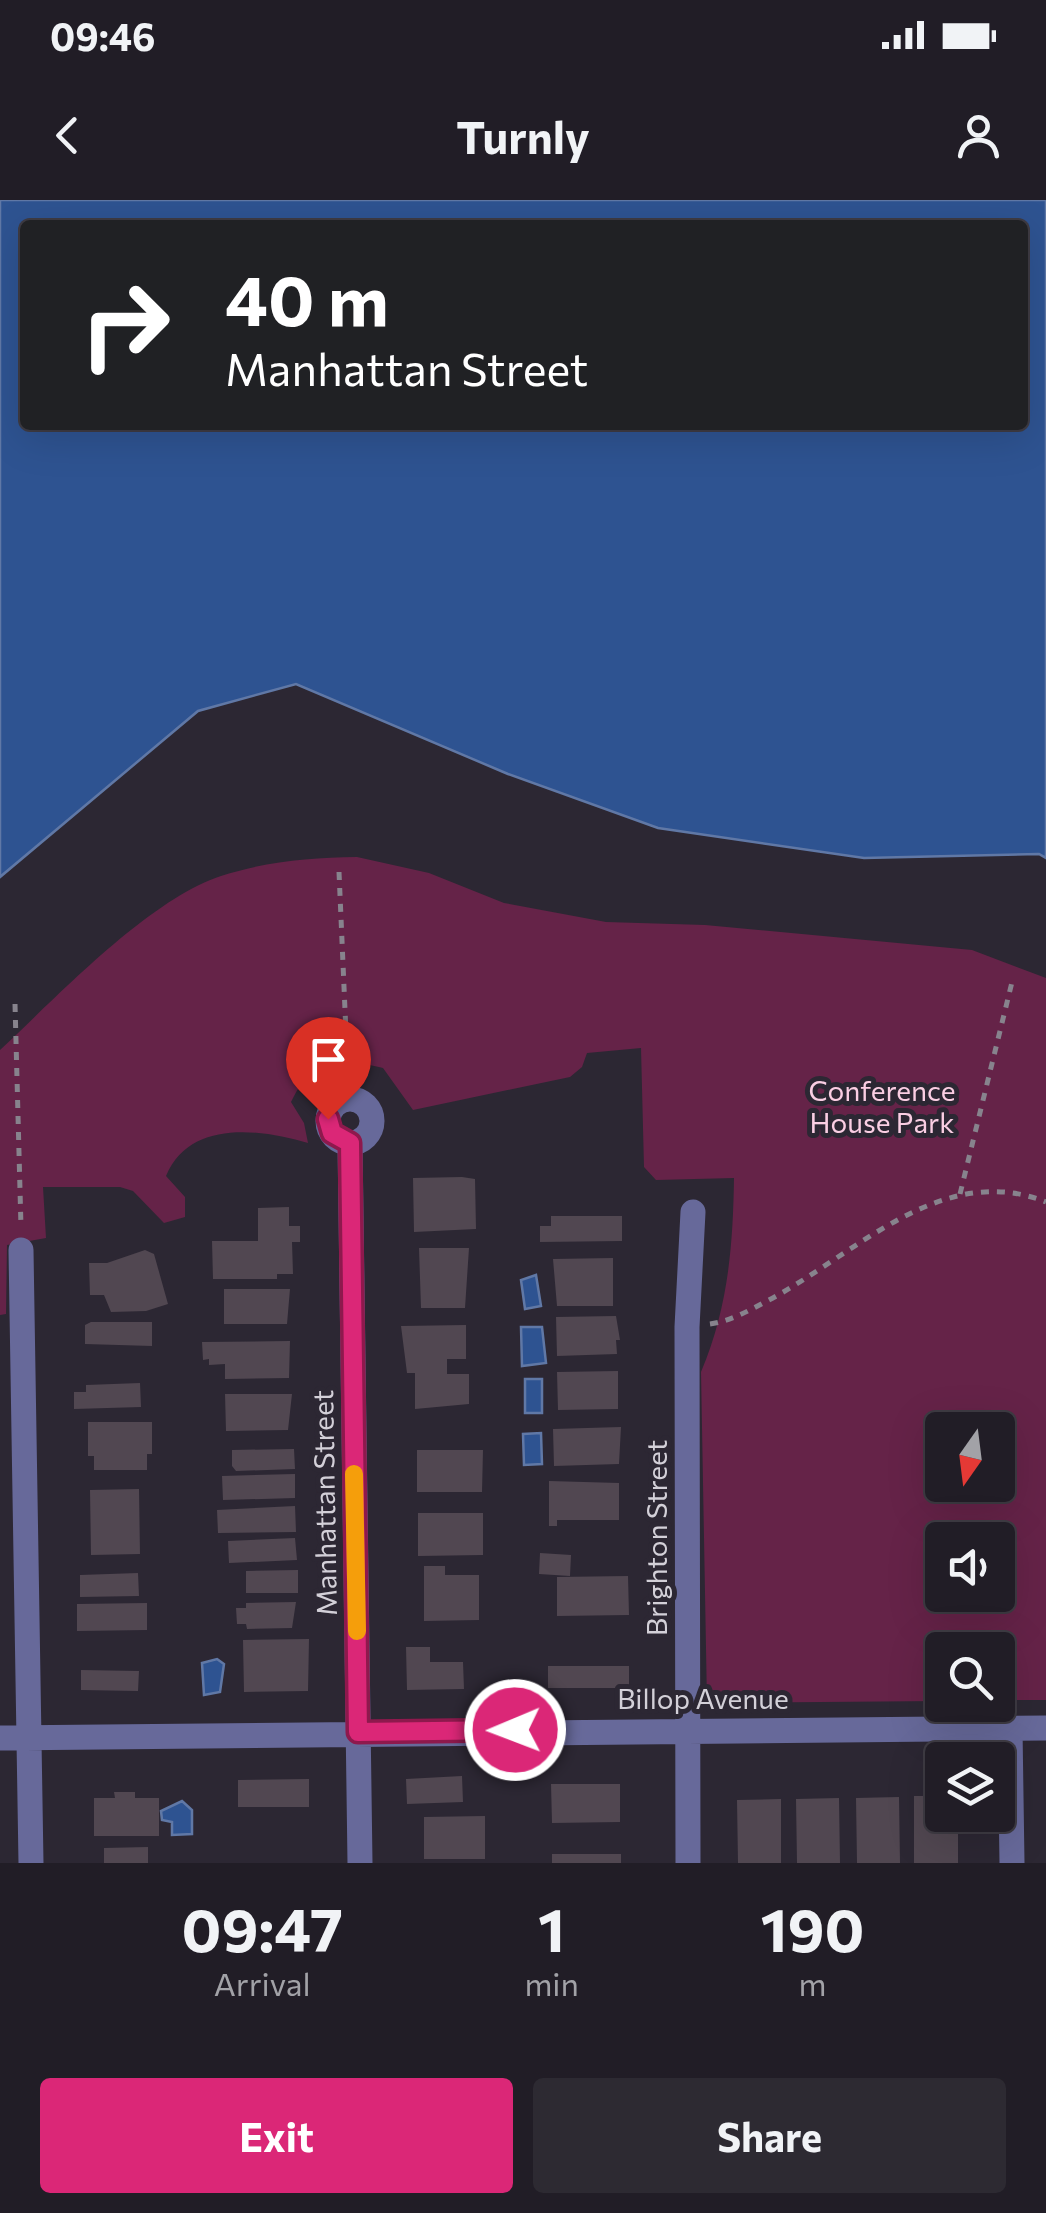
<!DOCTYPE html>
<style>
:root{--surface:#211d26;--page:#2d2a32;--text:#f1f3f6;--muted:#a2a2a7;--line:#3e3b43;--accent:#db2777}
body{margin:0;font-family:Commissioner,sans-serif;background:var(--page);color:var(--text);height:100vh;display:flex;flex-direction:column;font-size:38px;white-space:nowrap}
*{box-sizing:border-box;margin:0}
p{font-size:32px;color:var(--muted)}
.icon{flex:none;width:55px;height:55px;fill:none;stroke:currentColor;stroke-width:2;stroke-linecap:round;stroke-linejoin:round}
.map{position:relative;height:1663px;overflow:hidden}
.side{display:flex;flex-direction:column;background:var(--surface);flex:1}
.side>*{flex:none}
.top-card{position:absolute;left:20px;top:20px;width:1008px;height:210px;border-radius:10px;box-shadow:0 10px 40px #0002,0 0 0 2px var(--line);background:#202124;color:#fff;overflow:hidden}
.needle{width:65px;rotate:194deg}
.tools{position:absolute;left:925px;top:1212px;display:grid;gap:20px}
.tools a{display:grid;place-items:center;width:90px;height:90px;border-radius:10px;background:var(--surface);box-shadow:0 10px 40px #0002,0 0 0 2px var(--line);font-size:50px}
.pin{position:absolute;display:grid;place-items:center;width:85px;height:85px;color:#fff;margin:-102px -42px;border-radius:50% 50% 50% 0;rotate:-45deg;box-shadow:0 0 10px #0007}
.pin .icon{rotate:45deg}
.me{position:absolute;width:110px;margin:-55px;rotate:269deg;stroke-linejoin:round;filter:drop-shadow(0 0 8px #0008)}
.turn{display:flex;align-items:center;gap:35px;height:210px;padding:0 40px;font-size:45px}
.turn .icon{width:130px;height:130px;stroke-width:2.5}
.turn b{display:block;font-size:70px;line-height:85px}
.eta{display:flex;justify-content:space-evenly;align-items:center;height:170px;text-align:center}
.eta b{font-size:60px;font-weight:700;line-height:70px}
.button{display:flex;gap:20px;margin-top:auto;padding:20px 40px}
.button a{flex:1;height:115px;border-radius:10px;background:var(--accent);color:#fff;font-size:40px;font-weight:700;line-height:115px;text-align:center}
.button a+a{background:var(--page);color:var(--text)}
.status{display:flex;justify-content:space-between;align-items:center;height:70px;padding:0 50px;background:var(--surface);direction:ltr}
.status svg{height:28px;fill:currentColor}
header{display:flex;justify-content:space-between;align-items:center;height:130px;padding:0 40px;background:var(--surface);font-size:45px;font-weight:700}
.map>svg:first-child{display:block}
</style>
<div class="status"><b>09:46</b><svg viewBox="0 0 49 12"><path d="M0 12V9h3v3zM5 12V6h3v6zM10 12V3h3v9zM15 12V0h3v12zM26 1h20v11H26zM47 4h2v5h-2z"/></svg></div>
<header><svg class="icon" aria-label="back" viewBox="0 0 24 24"><path d="M15 5l-7 7 7 7"/></svg>Turnly<svg class="icon" aria-label="person" viewBox="0 0 24 24"><circle cx="12" cy="8" r="4"/><path d="M4 21q1-7 8-7t8 7"/></svg></header>
<div class="map">
<svg width="1046" height="1663" viewBox="0 0 1046 1663">
<rect width="100%" height="100%" fill="#2c2733"/>
<path fill="#652348" fill-rule="evenodd" d="M357,657L429,673L504,703L606,722L705,725L972,750L1046,778V1500H998V1450H942V1501L707,1503L701,1172C728,1108 733,1047 734,978L656,980L644,967L641,848L587,853L582,867L570,877L413,910L383,868C334,857 315,854 291,902L304,923L308,943C260,929 190,919 166,976L185,997V1017L164,1023L133,991L120,987H43L46,1038L7,1045L6,1114L0,1115V850C57,797 148,700 221,676C267,661 310,658 357,657ZM942,1230H998V1285H942ZM942,1340H998V1395H942Z"/>
<path fill="#2e5391" stroke="#6078a6" stroke-width="2.5" fill-rule="evenodd" d="M0,0H1046V658L1039,654L864,658L658,628L508,574L296,484L198,511L0,677ZM25,25H1022V225H25Z
M536,1075L541,1106L525,1109L521,1080Z
M521,1127H542L546,1163L522,1166Z
M525,1179H542V1213H525Z
M541,1233L542,1264L524,1265L523,1234Z
M217,1459L224,1464L220,1492L204,1495L202,1463Z
M182,1601L192,1610V1634L172,1635V1622L162,1620L161,1611Z"/>
<path fill="#514751" d="M462,977L475,979L476,1029L414,1032L413,978Z
M289,1007V1026H300V1042H292L293,1074H277V1079H213L212,1041H258V1008Z
M551,1016H622V1041L540,1042V1026H551Z
M419,1048H469L465,1108H421Z
M145,1050L154,1054L168,1104L146,1111L111,1112L104,1095H90L89,1063H107Z
M613,1058V1106H557L553,1059Z
M224,1089H290L287,1124H224Z
M616,1116L620,1140H616L617,1154L557,1156L556,1117Z
M91,1122H152V1146L85,1144V1125Z
M466,1125V1159H447V1174H469V1204L415,1209V1173H407L401,1126Z
M290,1141L289,1178L225,1179V1164L209,1165V1159L203,1160L202,1142Z
M618,1171V1209L558,1210L557,1172Z
M140,1183L141,1207L74,1209V1192H86V1185Z
M225,1194H292L288,1230L226,1231Z
M88,1222H152V1254H147V1270H94V1256H88Z
M621,1227L619,1264L554,1266L553,1229Z
M294,1249L295,1269L236,1271L232,1266V1250Z
M417,1250H483L482,1292H417Z
M295,1274V1298L223,1300L222,1276Z
M549,1281L619,1283V1320H557V1326H549Z
M139,1289L140,1354L91,1355L90,1290Z
M295,1306L296,1332L218,1333L217,1310Z
M418,1313H483V1355L418,1356Z
M295,1338L297,1360L229,1363L228,1341Z
M540,1353L571,1355L570,1376L539,1374Z
M424,1366H445V1375H479V1420L424,1421Z
M298,1370V1393H246V1371Z
M138,1373L139,1396L80,1397V1375Z
M628,1376L629,1415L557,1416V1377Z
M296,1402L292,1428L247,1429L246,1424H237L236,1408H246V1403Z
M147,1403V1430L77,1431V1404Z
M309,1439L308,1491L244,1492L243,1440Z
M406,1447H430V1462H463L464,1489L407,1490Z
M548,1466H629V1488H548Z
M81,1470L139,1471L138,1491L81,1490Z
M462,1576L463,1602L407,1604L406,1579Z
M309,1579V1607H238V1580Z
M551,1584H620V1622L552,1623Z
M114,1592H135V1598H159V1636H94V1598H115Z
M914,1596H942V1615H958V1663H914Z
M899,1597L900,1663H857L856,1598Z
M839,1598L840,1663H797L796,1599Z
M781,1599V1663H738L737,1600Z
M485,1616V1659H424V1617Z
M148,1647V1663H104V1648Z
M552,1654H621V1663H552Z"/>
<g fill="none" stroke-linecap="round" stroke-linejoin="round">
<path stroke="#87838d" stroke-width="5" stroke-dasharray="8 8" stroke-linecap="butt" d="M339,672L348,879
M15,804L21,1027
M960,994L1013,778
M710,1124C731,1121 748,1111 767,1101C854,1056 941,960 1046,1002"/>
<path stroke="#67699a" stroke-width="25" d="M328 921a22 22 0 1 1 44 0a22 22 0 1 1-44 0Z
M350,943L360,1663
M21,1050L31,1663
M1010,1529L1012,1663
M0,1538L1046,1528
M688,1663L687,1127L693,1012"/>
</g>
<g fill="none" stroke-linecap="round" stroke-linejoin="round">
<g stroke="#8e194d" stroke-width="25">
<path id="route" d="M328,919L332,933L350,943L358,1532L515,1530"/>
</g>
<use href="#route" stroke="#db2777" stroke-width="18"/>
<path stroke="#f59e0b" stroke-width="18" d="M354,1274L357,1431"/>
</g>
<g text-anchor="middle" stroke-width="10" stroke-linejoin="round" paint-order="stroke">
<g font-size="28" fill="#facee3" stroke="#2c2733">
<text x="882" y="901">Conference<tspan x="882" dy="32">House Park</tspan></text>
</g>
<g font-size="28" fill="#d3d0d8" stroke="#2c2733">
<text transform="translate(325 1303) rotate(-91)" y="10">Manhattan Street</text>
<text transform="translate(657 1338) rotate(-90)" y="10">Brighton Street</text>
<text x="703" y="1509">Billop Avenue</text>
</g>
</g>
</svg>
<div class="tools">
<a><svg class="needle" viewBox="-14 -14 28 28"><path d="M0-13l5 13h-10z" fill="#e53935"/><path d="M0 13l5-13h-10z" fill="#a2a2a7"/></svg></a>
<a><svg class="icon" aria-label="sound" viewBox="0 0 24 24"><path d="M4 9h4l5-4v14l-5-4H4zM17 9q2 3 0 6"/></svg></a>
<a><svg class="icon" aria-label="search" viewBox="0 0 24 24"><circle cx="10" cy="10" r="6"/><path d="M15 15l6 6"/></svg></a>
<a><svg class="icon" aria-label="layers" viewBox="0 0 24 24"><path d="M12 4l9 5-9 5-9-5zM3 14l9 5 9-5"/></svg></a>
</div>
<div class="pin" style="left:328px;top:919px;background:#d93025"><svg class="icon" aria-label="arrive" viewBox="0 0 24 24"><path d="M6 21V4h12l-3 4 3 4H6"/></svg></div>
<svg class="me" style="left:515px;top:1530px" viewBox="-20 -20 40 40"><circle r="17" fill="#db2777" stroke="#fff" stroke-width="3"/><path d="M0-11L8 9 0 5-8 9z" fill="#fff"/></svg>
<div class="top-card">
<div class="turn"><svg class="icon" aria-label="right" viewBox="0 0 24 24"><path d="M7 20v-9h11M14 6l5 5-5 5"/></svg><div><b>40 m</b>Manhattan Street</div></div>
</div>
</div>
<section class="side">
<div class="eta">
<div><b>09:47</b><p>Arrival</p></div>
<div><b>1</b><p>min</p></div>
<div><b>190</b><p>m</p></div>
</div>
<div class="button"><a>Exit</a><a>Share</a></div>
</section>
